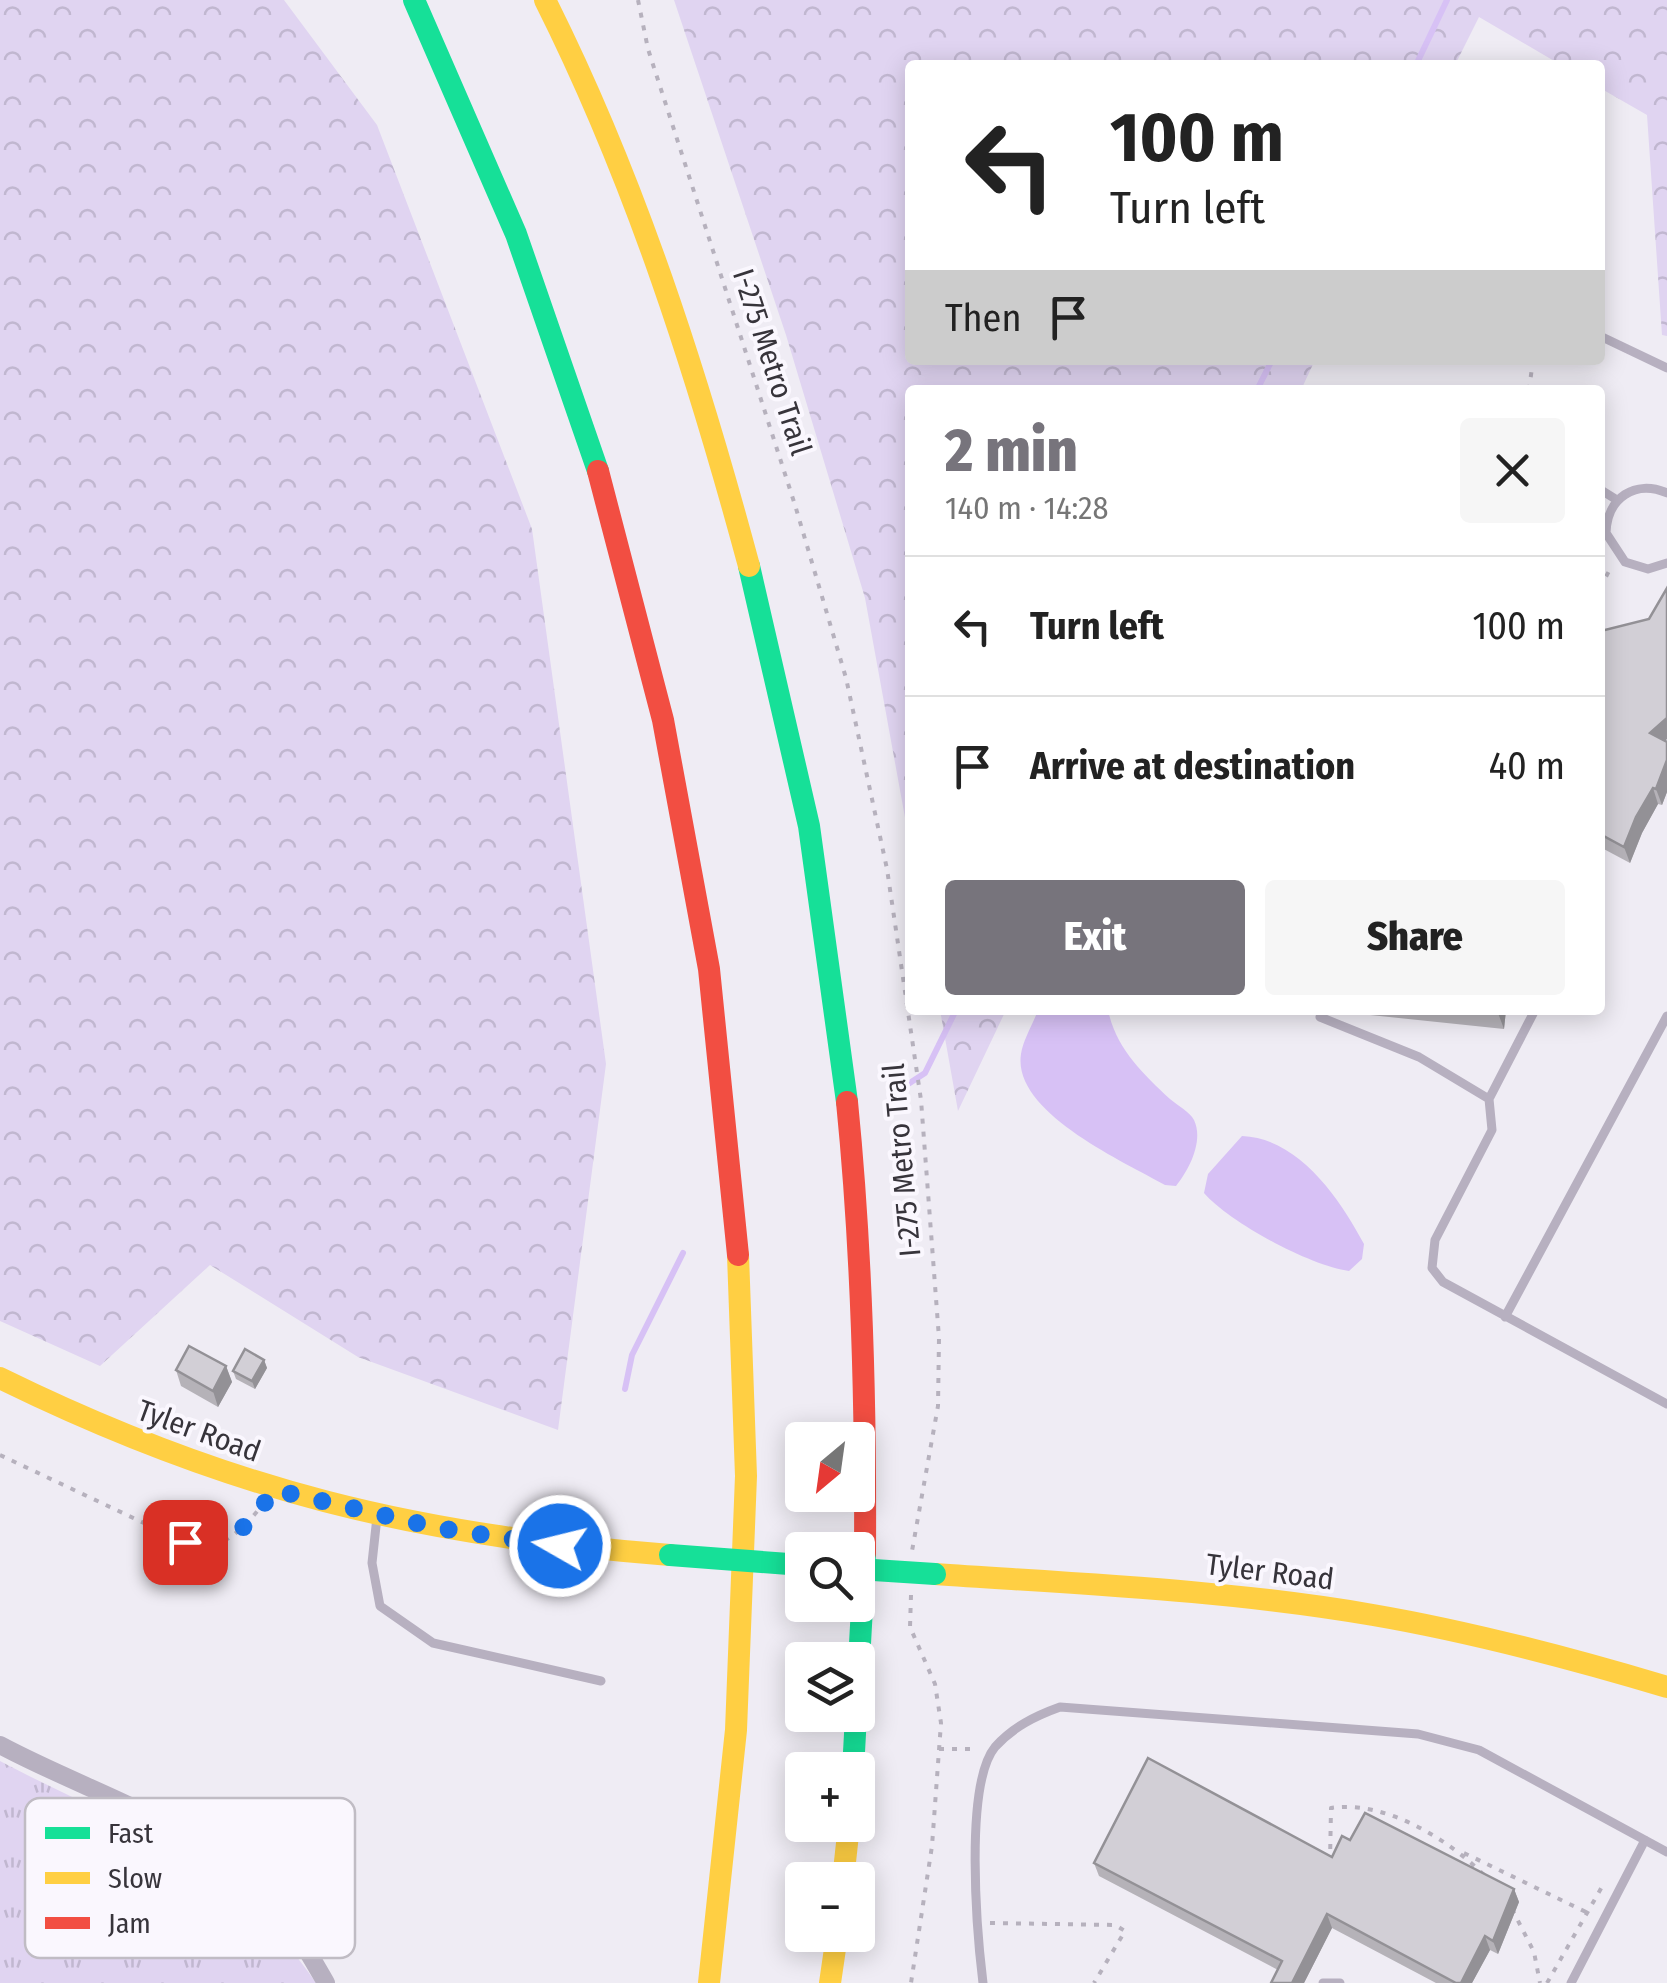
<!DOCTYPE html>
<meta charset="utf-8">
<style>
:root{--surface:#fff;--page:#f6f6f6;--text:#222;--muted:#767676;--line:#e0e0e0;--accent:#77747c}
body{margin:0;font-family:"Fira Sans Condensed",sans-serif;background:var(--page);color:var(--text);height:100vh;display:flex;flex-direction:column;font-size:38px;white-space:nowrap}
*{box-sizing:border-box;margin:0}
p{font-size:32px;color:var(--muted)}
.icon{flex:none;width:55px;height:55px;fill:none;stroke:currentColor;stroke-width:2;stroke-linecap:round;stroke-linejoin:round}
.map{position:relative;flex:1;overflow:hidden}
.side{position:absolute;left:905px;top:385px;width:700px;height:630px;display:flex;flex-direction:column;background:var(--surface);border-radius:10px;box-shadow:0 5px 25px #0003}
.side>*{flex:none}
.hud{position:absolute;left:905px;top:60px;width:700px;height:305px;border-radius:10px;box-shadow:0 5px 25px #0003;background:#fff;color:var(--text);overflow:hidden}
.needle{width:65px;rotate:209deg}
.tools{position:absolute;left:785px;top:1422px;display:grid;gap:20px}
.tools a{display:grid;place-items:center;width:90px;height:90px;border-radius:10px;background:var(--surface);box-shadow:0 5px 25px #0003;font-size:50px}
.pin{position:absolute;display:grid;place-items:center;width:85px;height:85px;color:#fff;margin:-42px;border-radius:20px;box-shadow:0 5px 15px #0006}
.me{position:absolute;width:110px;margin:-55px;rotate:278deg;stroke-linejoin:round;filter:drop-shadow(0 0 8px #0008)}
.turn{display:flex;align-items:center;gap:35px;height:210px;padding:0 40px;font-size:45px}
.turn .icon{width:130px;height:130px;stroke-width:2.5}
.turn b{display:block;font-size:70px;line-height:85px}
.then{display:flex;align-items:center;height:95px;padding:0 40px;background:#0003;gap:20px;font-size:38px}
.round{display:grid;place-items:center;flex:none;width:105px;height:105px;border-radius:10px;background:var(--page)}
.headline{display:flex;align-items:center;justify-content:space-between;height:170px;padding:0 40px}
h1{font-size:60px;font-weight:800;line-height:75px;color:var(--accent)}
.button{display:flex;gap:20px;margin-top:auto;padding:20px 40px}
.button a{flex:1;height:115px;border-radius:10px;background:var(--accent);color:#fff;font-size:40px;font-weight:800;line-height:115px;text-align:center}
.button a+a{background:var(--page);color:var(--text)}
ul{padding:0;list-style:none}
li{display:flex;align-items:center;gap:30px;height:140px;padding:0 40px;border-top:2px solid var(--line)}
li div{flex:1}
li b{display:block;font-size:38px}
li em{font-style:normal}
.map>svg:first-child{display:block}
</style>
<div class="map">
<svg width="1667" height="1983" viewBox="0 0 1667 1983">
<defs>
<pattern id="grass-tufts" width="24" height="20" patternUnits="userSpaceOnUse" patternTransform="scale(2.5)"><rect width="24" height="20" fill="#e0d4f1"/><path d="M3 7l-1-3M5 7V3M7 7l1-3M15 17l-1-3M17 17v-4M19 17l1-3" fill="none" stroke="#c1b7d0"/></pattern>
<pattern id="forest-crowns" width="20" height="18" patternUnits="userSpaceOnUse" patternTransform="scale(2.5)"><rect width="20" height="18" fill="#e0d4f1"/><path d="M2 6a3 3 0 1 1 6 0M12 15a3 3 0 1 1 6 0" fill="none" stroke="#c1b7d0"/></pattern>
</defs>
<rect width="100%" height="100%" fill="#efecf4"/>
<path fill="url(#grass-tufts)" d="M0,1761C134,1832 224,1849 316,1983H0Z"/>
<path fill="url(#forest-crowns)" d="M0,0H284L377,125L532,529L606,1064L558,1430L358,1357L210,1265L100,1366L0,1321Z
M674,0H1667V336L1662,335L1647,115L1600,88V65H1561L1479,17L1455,65H910V360H1315L1301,390H910V845L865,598L786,335Z
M940,1010H1006L958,1111Z"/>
<path fill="#d7c1f5" d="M1038,1010H1108C1116,1048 1142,1073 1170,1099C1177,1105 1190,1112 1194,1120C1204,1141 1189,1170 1176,1186L1165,1185C1123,1161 1012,1112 1021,1054C1023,1040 1033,1024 1038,1010Z
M1242,1136C1299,1138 1340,1199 1364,1244L1362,1259L1349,1271C1310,1266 1229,1222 1204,1193L1208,1174Z"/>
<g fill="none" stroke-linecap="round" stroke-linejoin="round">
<path stroke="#d7c1f5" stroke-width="6" d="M1416,65L1447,0
M1257,390L1272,360
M896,1092L925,1073L956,1010
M625,1389L632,1355L683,1253"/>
<path stroke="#b6b1bd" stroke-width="4" stroke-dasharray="5 8" stroke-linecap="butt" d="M638,0L648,49L795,505L846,678L887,869L921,1100L939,1338L938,1406L912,1551
M1529,390L1533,360
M1600,588L1609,571
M0,1455L199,1549C225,1546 243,1529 259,1509
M911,1595L910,1627L935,1684L941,1723L932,1846L911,1983
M939,1749H978
M1464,1853L1586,1912
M1330,1862L1331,1808C1385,1800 1448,1839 1484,1875
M1512,1909L1534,1952L1540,1983
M990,1923L1115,1925L1125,1931L1094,1983
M1547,1983L1603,1885"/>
<path stroke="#b7b0c0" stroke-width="9" d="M1600,336L1667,368
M1601,490L1617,500
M1667,493C1635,479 1607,498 1606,533L1625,562L1648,569L1667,563
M1535,1010L1489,1099L1492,1130L1435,1240L1432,1268L1443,1282L1667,1404
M1320,1017L1419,1057L1489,1099
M1505,1317L1667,1016
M377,1517L372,1563L380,1606L433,1643L601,1681
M983,1983C977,1934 964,1785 995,1747C1013,1727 1035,1716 1060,1707L1418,1734L1479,1750L1667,1852
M1323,1983H1340
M1571,1983L1645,1840"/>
<path stroke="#b7b0c0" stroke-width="18" d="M0,1745C82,1789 177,1817 250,1878C281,1904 306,1948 326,1983"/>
<path stroke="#16e098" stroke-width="22" d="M414,0L516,234L598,471
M749,566L809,826L847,1102
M853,1770L865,1553"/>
<path stroke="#ffcf43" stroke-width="22" d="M545,0C635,179 697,373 749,566
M0,1378C228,1490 417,1536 670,1555
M935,1574C1081,1584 1228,1590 1373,1615C1472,1632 1570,1658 1667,1687
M843,1880L849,1825
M709,1983L736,1730L746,1476L738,1255
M830,1983L837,1935"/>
<path stroke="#f24e42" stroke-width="22" d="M598,471L663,720L709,969L738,1255
M847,1102C862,1252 866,1402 865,1553"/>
<path stroke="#16e098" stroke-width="22" d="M670,1555L802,1565
M858,1569L935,1574"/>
</g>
<path fill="#b5b2b8" d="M1667,588V739L1664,741L1667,742V792L1662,805L1658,804L1642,833L1630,863L1600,847V629L1605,630L1649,619Z
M1350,1010H1506L1504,1029L1351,1013Z
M264,1360L267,1368L255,1389L236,1379L233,1371Z
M226,1366L232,1382L218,1407L181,1386L176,1370Z
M1350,1840L1514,1889L1519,1902L1498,1954L1490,1950L1472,1983H1436L1332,1928L1304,1983H1271L1278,1970L1099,1876L1094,1863L1332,1857Z"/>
<path fill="#939196" d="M1667,718V739L1655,749L1650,733Z
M1667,760V792L1662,805L1656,789Z
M1653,788L1658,804L1642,833L1630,863L1624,847L1636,817Z
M1499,1010H1506L1504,1029L1498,1013Z
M264,1360L267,1368L255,1389L252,1381Z
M226,1366L232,1382L218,1407L213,1391Z
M1514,1889L1519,1902L1498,1954L1493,1941Z
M1327,1914L1332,1928L1304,1983H1292Z
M1485,1936L1490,1950L1472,1983H1461Z"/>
<path fill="#d2cfd6" stroke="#939196" stroke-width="2.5" d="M1667,588V718L1650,733L1667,742V760L1656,789L1653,788L1636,817L1624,847L1600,834V629L1605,630L1649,619Z
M1468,1010H1499L1498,1013Z
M189,1346L226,1366L213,1391L176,1370Z
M245,1349L264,1360L252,1381L233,1371Z
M1148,1758L1332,1857L1342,1836L1350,1840L1365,1813L1514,1889L1493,1941L1485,1936L1461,1983H1456L1327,1914L1292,1983H1271L1282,1961L1094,1863Z"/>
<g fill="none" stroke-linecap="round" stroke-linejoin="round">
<path stroke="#1a73e8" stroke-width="18" stroke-dasharray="0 32.4" d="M185,1542C224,1561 253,1517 275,1490L438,1528L560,1546"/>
</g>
<g text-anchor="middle" stroke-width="8" stroke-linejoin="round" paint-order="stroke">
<g font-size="30" fill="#37343b" stroke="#faf7fe">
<text transform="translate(772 362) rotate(72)" y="10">I-275 Metro Trail</text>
<text transform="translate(902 1160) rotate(-95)" y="10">I-275 Metro Trail</text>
<text transform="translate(199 1431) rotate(20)" y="10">Tyler Road</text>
<text transform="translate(1270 1572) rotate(7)" y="10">Tyler Road</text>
</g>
</g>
<rect x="25" y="1798" width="330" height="160" rx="15" fill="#faf7fe" stroke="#c0bcc4" stroke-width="2.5"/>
<rect x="45" y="1827" width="45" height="12" fill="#16e098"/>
<rect x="45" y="1872" width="45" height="12" fill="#ffcf43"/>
<rect x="45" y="1917" width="45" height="12" fill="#f24e42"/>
<g font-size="28" fill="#37343b">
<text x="108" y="1843">Fast</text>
<text x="108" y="1888">Slow</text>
<text x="108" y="1933">Jam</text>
</g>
</svg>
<div class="tools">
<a><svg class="needle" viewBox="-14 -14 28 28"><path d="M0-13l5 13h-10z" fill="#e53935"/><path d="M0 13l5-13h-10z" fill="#767676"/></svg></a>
<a><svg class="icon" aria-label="search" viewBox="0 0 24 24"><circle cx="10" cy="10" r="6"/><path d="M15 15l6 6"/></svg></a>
<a><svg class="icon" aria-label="layers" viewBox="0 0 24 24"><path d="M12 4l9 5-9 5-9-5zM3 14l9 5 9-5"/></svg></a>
<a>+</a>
<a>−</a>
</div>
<div class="pin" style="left:185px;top:1542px;background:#d93025"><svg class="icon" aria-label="arrive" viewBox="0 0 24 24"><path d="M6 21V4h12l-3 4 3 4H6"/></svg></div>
<svg class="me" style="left:560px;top:1546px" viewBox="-20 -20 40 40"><circle r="17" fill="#1a73e8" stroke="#fff" stroke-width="3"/><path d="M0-11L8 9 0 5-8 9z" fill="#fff"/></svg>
<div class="hud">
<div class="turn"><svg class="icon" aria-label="left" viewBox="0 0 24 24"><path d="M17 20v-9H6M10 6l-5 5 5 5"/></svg><div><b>100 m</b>Turn left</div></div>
<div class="then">Then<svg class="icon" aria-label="arrive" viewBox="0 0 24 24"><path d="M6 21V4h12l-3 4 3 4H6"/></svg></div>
</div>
<section class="side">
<div class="headline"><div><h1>2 min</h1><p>140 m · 14:28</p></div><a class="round"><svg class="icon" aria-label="close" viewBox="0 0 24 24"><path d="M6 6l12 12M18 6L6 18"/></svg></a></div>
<ul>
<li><svg class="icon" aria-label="left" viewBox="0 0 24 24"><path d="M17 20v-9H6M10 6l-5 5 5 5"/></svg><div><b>Turn left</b></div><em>100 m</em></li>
<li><svg class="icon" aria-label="arrive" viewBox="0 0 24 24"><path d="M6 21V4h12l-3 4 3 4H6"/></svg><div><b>Arrive at destination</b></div><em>40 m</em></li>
</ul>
<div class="button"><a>Exit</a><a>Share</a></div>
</section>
</div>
